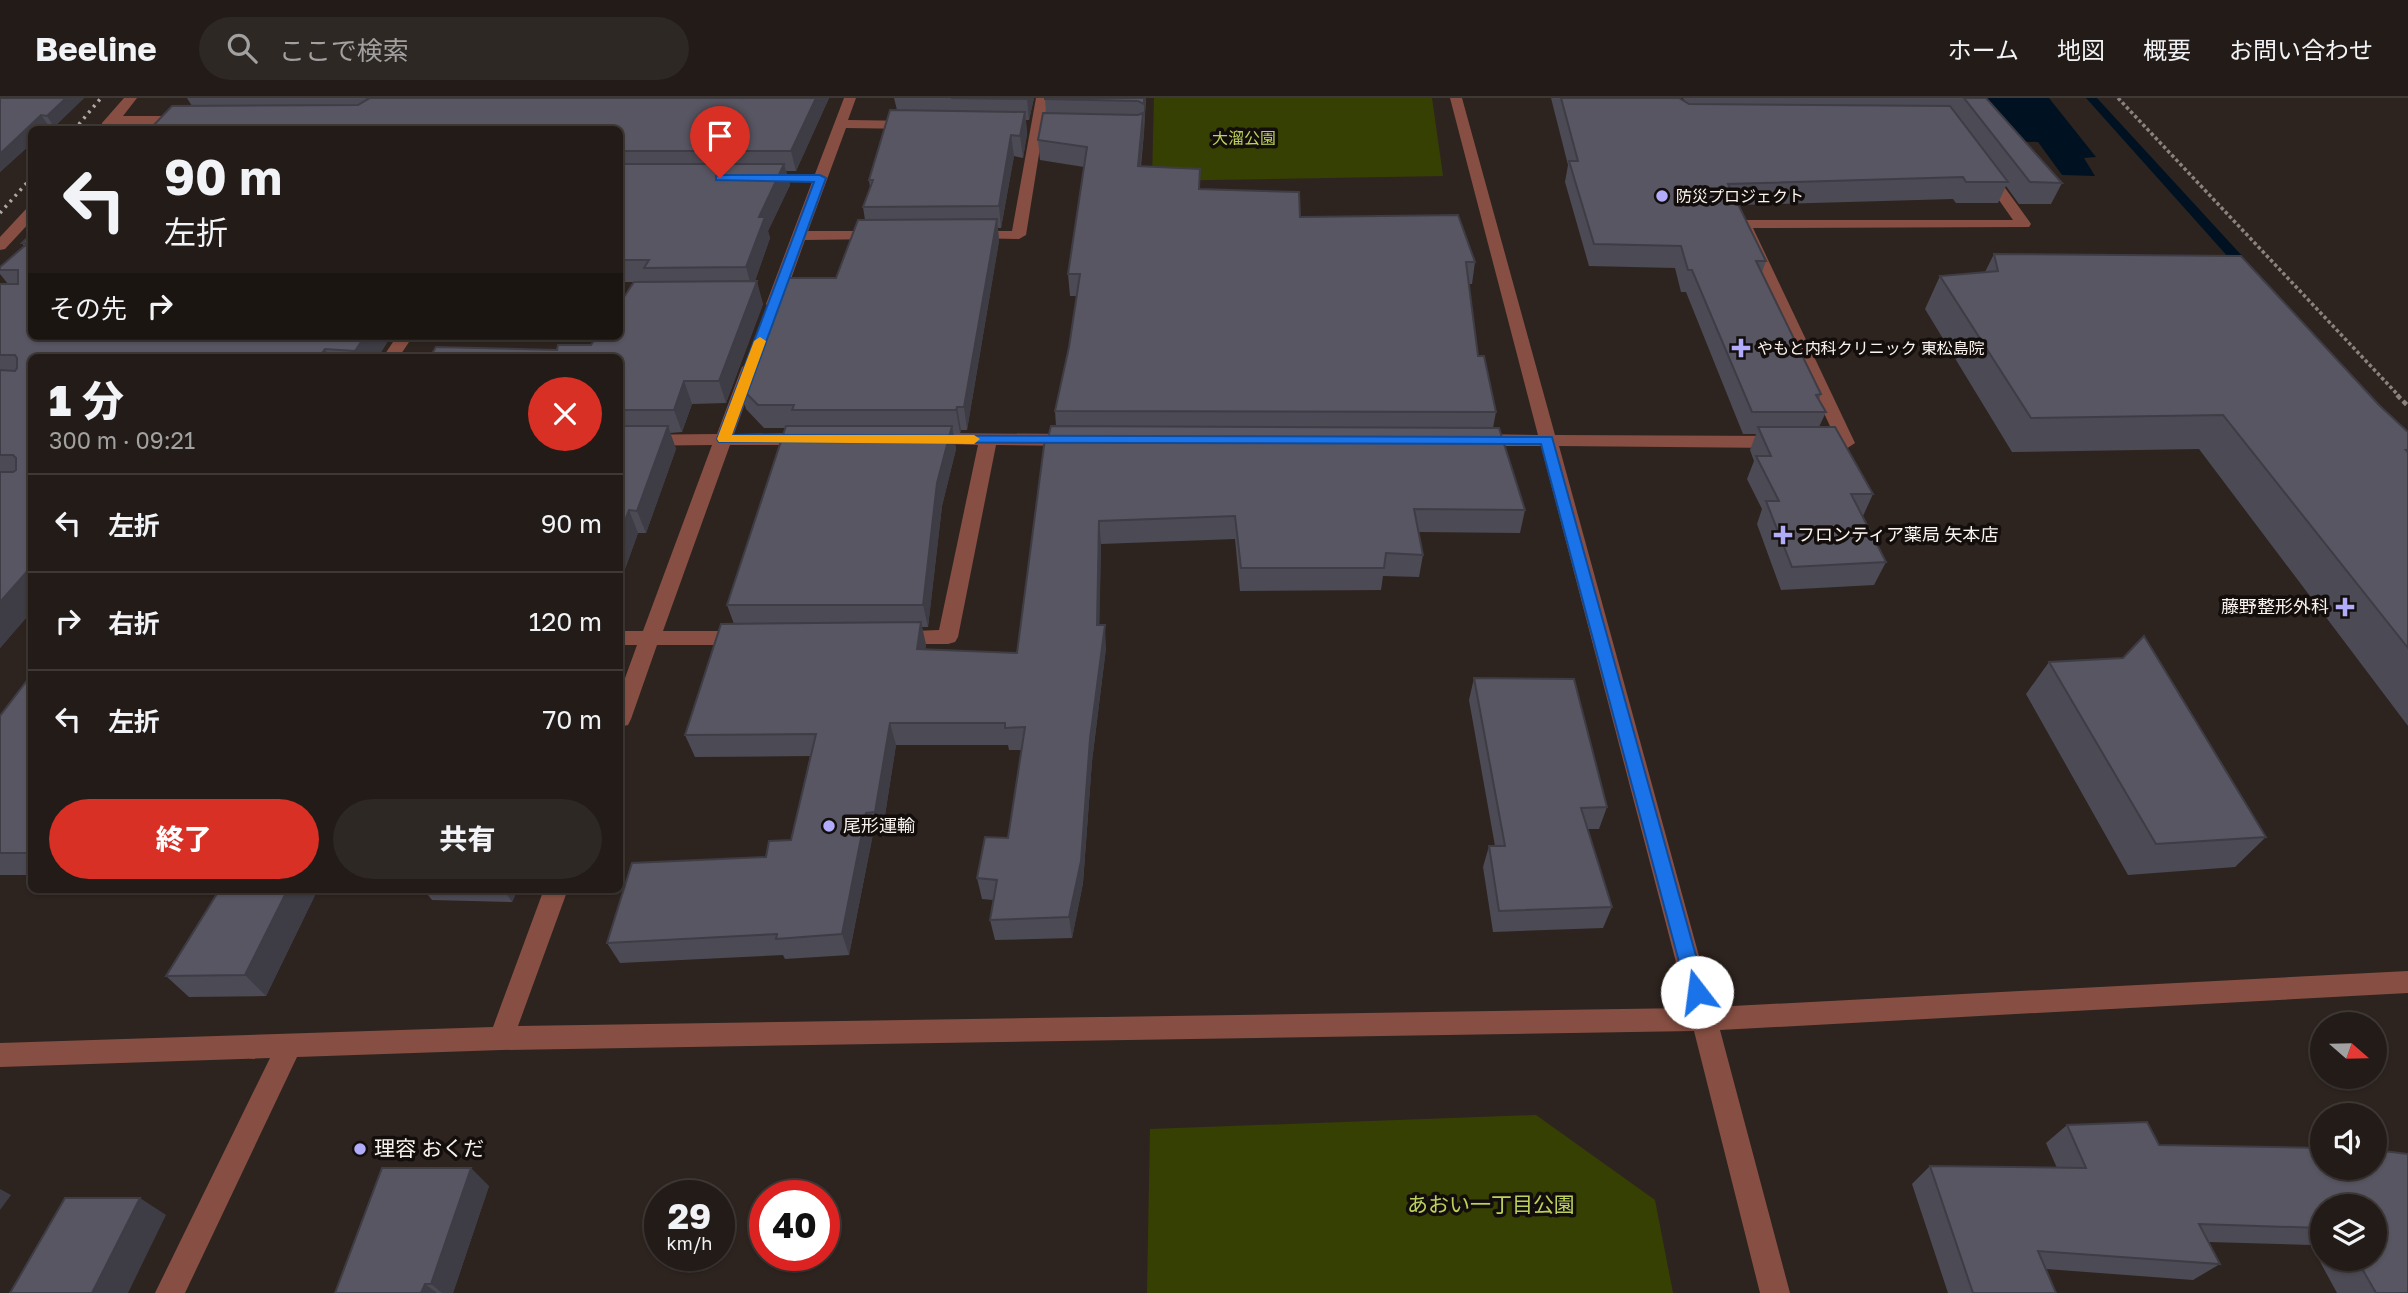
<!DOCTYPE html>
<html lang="ja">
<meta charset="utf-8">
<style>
:root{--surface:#221b17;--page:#2e2824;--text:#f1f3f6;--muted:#a2a1a1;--line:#3f3936;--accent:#d93025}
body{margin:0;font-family:"Golos Text","Noto Sans JP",sans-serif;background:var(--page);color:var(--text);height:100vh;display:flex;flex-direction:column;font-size:26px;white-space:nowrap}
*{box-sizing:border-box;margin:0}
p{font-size:23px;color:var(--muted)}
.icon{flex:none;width:38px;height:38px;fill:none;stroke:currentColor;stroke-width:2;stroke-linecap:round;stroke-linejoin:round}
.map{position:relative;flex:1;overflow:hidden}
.panel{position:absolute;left:28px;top:256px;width:595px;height:539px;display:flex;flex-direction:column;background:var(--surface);border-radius:10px;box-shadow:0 2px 5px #0004,0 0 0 2px var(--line)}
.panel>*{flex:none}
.guide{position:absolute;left:28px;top:28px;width:595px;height:214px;border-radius:10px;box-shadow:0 2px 5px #0004,0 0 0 2px var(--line);background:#221b17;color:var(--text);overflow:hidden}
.needle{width:46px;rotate:110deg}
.buttons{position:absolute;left:2310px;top:914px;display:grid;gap:14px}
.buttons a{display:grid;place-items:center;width:77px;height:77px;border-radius:50%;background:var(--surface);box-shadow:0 2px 5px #0004,0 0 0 2px var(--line);font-size:35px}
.speed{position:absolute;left:644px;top:1082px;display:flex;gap:14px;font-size:35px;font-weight:700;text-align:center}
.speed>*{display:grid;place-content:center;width:91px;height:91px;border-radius:50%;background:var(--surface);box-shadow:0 2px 5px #0004,0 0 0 2px var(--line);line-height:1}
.speed small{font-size:18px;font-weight:400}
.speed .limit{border:10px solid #d22;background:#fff;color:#111}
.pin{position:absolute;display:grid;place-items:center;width:60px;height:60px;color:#fff;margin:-72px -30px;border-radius:50% 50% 50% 0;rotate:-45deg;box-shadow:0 0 7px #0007}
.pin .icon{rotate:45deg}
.me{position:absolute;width:77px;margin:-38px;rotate:345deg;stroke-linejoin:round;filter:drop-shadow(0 0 5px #0008)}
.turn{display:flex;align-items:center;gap:24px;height:147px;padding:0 21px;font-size:32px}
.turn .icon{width:91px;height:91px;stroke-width:2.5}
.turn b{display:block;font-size:49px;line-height:60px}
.then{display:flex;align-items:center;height:66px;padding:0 21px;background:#0003;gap:14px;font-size:26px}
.round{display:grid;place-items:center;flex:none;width:74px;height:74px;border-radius:37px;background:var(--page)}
.head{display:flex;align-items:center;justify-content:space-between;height:119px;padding:0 21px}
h1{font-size:42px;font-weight:800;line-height:52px}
.primary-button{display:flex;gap:14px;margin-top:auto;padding:14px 21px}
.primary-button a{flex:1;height:80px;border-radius:42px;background:var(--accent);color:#fff;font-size:28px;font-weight:800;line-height:80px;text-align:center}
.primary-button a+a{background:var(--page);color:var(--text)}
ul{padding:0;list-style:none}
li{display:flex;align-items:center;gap:21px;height:98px;padding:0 21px;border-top:2px solid var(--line)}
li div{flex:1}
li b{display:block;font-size:26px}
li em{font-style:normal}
header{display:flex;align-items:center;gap:42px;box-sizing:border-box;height:98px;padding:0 35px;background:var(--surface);border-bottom:2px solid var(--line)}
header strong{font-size:33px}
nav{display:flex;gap:38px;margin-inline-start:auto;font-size:24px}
.search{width:490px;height:63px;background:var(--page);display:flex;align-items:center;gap:18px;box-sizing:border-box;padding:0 24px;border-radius:38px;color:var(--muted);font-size:26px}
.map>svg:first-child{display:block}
</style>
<header>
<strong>Beeline</strong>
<div class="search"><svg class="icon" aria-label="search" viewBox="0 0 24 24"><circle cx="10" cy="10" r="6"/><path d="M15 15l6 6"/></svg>ここで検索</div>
<nav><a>ホーム</a><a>地図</a><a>概要</a><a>お問い合わせ</a></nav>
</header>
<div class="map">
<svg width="2408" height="1195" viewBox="0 0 2408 1195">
<rect width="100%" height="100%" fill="#2e241f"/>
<path fill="#374003" d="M1154,0H1432L1443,78L1152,83Z
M1536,1017L1655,1102L1673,1195H1147L1150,1031Z"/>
<path fill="#001221" d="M1973,0H2049L2096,59L2084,60L2095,78L2062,77L2038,44L2005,43Z"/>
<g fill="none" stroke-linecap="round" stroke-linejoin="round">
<path fill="#001221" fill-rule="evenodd" d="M2086,0H2097L2256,173V179H2246Z"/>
<path stroke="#8b827e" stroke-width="3.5" stroke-dasharray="3.5 2.5" stroke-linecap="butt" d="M2118,0L2399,298"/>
<path stroke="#8b827e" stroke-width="4.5" stroke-dasharray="5 3.5" stroke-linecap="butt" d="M2397,297L2408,308"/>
<path fill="#874f43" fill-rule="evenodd" d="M124,0H137L123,18H187L194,22L187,26H116L112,31H102V25Z
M844,0H856L848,22L915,23L922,27L915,31L846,30L808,133H881L888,137L881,141L805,142L782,206L774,211L768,209L766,206L812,84H762L755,80L762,76H815Z
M1036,0H1048L1026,137L1019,141L967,140L965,137L967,134L972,133H1012Z
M1450,0H1462L1555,337L1779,338L1788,344L1779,350L1559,348L1713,909L2408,873V895L1720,932L1790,1195H1760L1694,933L501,952L297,959L185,1195H155L270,960L0,969V945L493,929L544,791H568L518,928L1688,910L1541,348H1476L1467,342L1476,336L1538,337Z
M1987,71L1992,72L2029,123L2031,126L2029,129L1753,130L1855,345L1846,351L1809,349L1806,345L1809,341L1835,339L1737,126L1744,122H2013L1980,75Z
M32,109V122L5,151L0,152V139L27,110Z
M397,238H413L399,259H383Z
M750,264L758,269L734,336L810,335L819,341L810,347H730L663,533H743L750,535L753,540L750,545L743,547H657L631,621L628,627L620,629V594L637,547H620V533H643L712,347L620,348V337L717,336L742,269Z
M926,335L1072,336L1081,342L1072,348L996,347L958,539L955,544L948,546H895L888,544L885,539L888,534L939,532L978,347L920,345L917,341Z"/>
<path stroke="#b1a9a5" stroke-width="3.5" stroke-dasharray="2.5 5" stroke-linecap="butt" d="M74,32L101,0
M0,115L32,79"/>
</g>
<path fill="#4c4a54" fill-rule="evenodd" d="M0,0H84L54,29L49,28L45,32H32V45L0,74Z
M187,0H829L796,73H786L790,87L768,133L770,140L755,183L763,206L726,305L692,306L682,334L670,335L676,351L646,435H638L620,485V259L557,252L591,247L649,184H620V32L192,8Z
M894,0H1034L1029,22H1026L1027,36L1023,60L1014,58L1001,130H998L999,143L967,332H961L960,335H953L956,351L942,408L928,529H922L926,547L925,551L1017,555L1048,340L1056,328L1055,313L1069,249L1077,198H1070L1068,176L1084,69L1040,62L1038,42L1046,15L1045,0H1146L1144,35L1141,68L1200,71V92L1300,119L1475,164L1472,186H1469L1478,258L1496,314L1493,330L1525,412L1520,435L1419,434L1423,457L1419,479L1383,478L1381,492L1240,493L1235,441L1101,446L1099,527L1106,550L1092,663L1083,785L1072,840L995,842L990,822L993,802L982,801L977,780L1008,740L1022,652H1009L1008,647H896L882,736H873L849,857L785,861L783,857L620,865L607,845L766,759L791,742L810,658L695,659L685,637L734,526L727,507L785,330H764L746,311L739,288L836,180L865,122L863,109L870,89L869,82L897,12Z
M1551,0H1679L1685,4L1683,0H1986L2062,85L2051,106H2019L2006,88L1998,105H1956L1953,101L1739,107L1766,163L1762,174L1821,296L1819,302L1826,314L1819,329L1873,396L1863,418L1886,464L1874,487L1781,492L1757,426L1762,411L1747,381L1754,363L1750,352L1756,336H1743L1686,194H1681L1675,170L1589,168L1565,84L1568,67Z
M32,135L391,238L378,259H32V513L0,550V186H8L0,176V169L24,148L22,145Z
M1994,156L2379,307L2408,334V628L2199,351L2012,354L1925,211L1940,178L1985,174Z
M2049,564L2266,739L2235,769L2128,777L2026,596Z
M32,576V777H0V618Z
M1474,580L1607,709L1599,731H1588L1612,809L1603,830L1493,834L1483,769L1489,748H1495L1469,602Z
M220,791H318L266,898L189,899L166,878Z
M423,791H518L512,804L432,802Z
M2067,1027L2159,1047L2322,1050L2408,1195H2337L2311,1147L2208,1144L2220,1166L2193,1182L2046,1171L2056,1195H1948L1912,1086L1930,1068L2057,1070L2046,1045ZM2322,1108L2375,1160H2322Z
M489,1088L453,1195H335Z"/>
<path fill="#3e3c45" d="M66,0H84L54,29L47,18Z
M816,0H829L796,73L791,53Z
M1027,0H1034L1029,22L1027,1Z
M1144,0H1146L1144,27Z
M1025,14L1027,36L1023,60L1020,38Z
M1143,15L1144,35L1138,89V68Z
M41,17L49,28L45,32H32V45L0,74V56Z
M1011,37L1014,58L1001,130L999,108Z
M784,66L790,87L768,133L770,140L752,191L746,169L759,119Z
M997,121L999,143L967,332L964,309Z
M757,183L763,206L726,305L719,283Z
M365,238H391L378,259H358L355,253Z
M325,251L329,259H319Z
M684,283L692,306L682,334L674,312Z
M957,309L961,332L960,335L956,312Z
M668,328L676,351L646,435L637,413Z
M952,328L956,351L942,408L928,529L923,507L937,385Z
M629,412L638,435L620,485V436Z
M1099,423L1101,446L1099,550L1097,527Z
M32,468V513L0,550V504Z
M921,524L926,547L923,573L917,551Z
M1105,527L1106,550L1092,663L1083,785L1072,840L1069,819Z
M890,625L896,647L882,736L875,714Z
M866,715L873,736L849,857L842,836Z
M288,791H318L266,898L245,877Z
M503,791H518L512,804Z
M471,1070L489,1088L453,1195H442L431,1186Z
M0,1091L11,1097L0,1112Z
M140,1100L166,1117L128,1195H92Z
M425,1186L437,1195H421Z"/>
<path fill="#585662" stroke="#3e3c45" stroke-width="2" d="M0,0H66L47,18L41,17L0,56Z
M366,0H816L791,53H620V32H149L172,8L358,7L368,1Z
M951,0H1027V1Z
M1045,0H1144V6L1138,3L1045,1Z
M1561,0H1679L1689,6L1950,8L2008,84H1966L1963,79L1728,86L1766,163H1756L1821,296L1816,297L1826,314H1752L1692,172H1688L1681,148L1594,146L1569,63H1578Z
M1964,0H1986L2062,85L2030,84Z
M890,12L1025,14L1020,38L1011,37L999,108L863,109L873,82H869Z
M1043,15L1138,17L1143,15L1138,68L1200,71L1199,91L1299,94L1300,119L1458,117L1475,164H1466L1478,258H1484L1496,314L1055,313L1069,249L1080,176H1068L1087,49L1038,42Z
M620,66H784L759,119H765L746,169L644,170L649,162H620Z
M997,121L964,309H957L956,312H792L794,307H758L739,288L780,180H836L858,122Z
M32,135V238H365L355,253L325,251L319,259H32V468L0,504V374H13L16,372V360L13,357H0V272L15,273L17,270V260L15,257H0V186H18V172H0V169L28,145H22Z
M1994,156L2241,158L2379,307L2408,334V352H2406L2408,354V550L2223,317L2031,320L1940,178L1998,173Z
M757,183L719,283H684L674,312H620V259H430L436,249L557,252L558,247H591L597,238H620V205L634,184Z
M620,328H668L637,413L629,412L620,436Z
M786,328H952L937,385L923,507H727Z
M1051,328L1499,330L1525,412L1414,411L1423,457L1386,455L1384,470H1241L1235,418L1099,423L1097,527H1105L1090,641L1081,763L1069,819L990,822L997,782L977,780L985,739L1008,740L1025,629L1005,630V625H890L875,714L866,715L842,836L776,841L777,836L607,845L632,765L766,759L769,743L791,742L816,636L685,637L721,526L921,524L917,551L1017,555L1045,340H1048Z
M1758,329H1835L1873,396H1851L1886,464L1792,469L1766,403H1779L1756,358H1771Z
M2144,538L2266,739L2156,746L2049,564L2123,560Z
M32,576V755H0V618Z
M1474,580L1574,581L1607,709L1581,710L1612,809L1499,813L1489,748H1505Z
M220,791H288L245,877L166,878Z
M2147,1024L2159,1047L2322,1050V1069H2375V1052L2408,1056V1195H2376L2356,1160H2375V1108H2322V1130L2199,1126L2220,1166L2038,1153L2056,1195H1973L1930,1068L2086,1070L2067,1027Z
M382,1070H471L431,1186H425L421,1195H335Z
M65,1100H140L92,1195H10Z"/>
<path fill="#1a73e8" stroke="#114b97" stroke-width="2" d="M720,77H820L826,80L732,337L1552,339L1706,894L1703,900L1697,903L1690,900L1687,894L1541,346L719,344L717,341L814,84L716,82V78Z"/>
<path fill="#f59e0b" d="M760,239L766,243L732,337H974L980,341L974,346L719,344L717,341L754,243Z"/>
<g fill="#b2adfa" stroke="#130e0c" stroke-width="2.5">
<circle cx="1662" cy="98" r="7"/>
<path d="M1737.5 239.5h7v7h7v7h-7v7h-7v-7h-7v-7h7z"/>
<path d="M1779.5 426.5h7v7h7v7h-7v7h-7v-7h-7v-7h7z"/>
<path d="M2341.5 498.5h7v7h7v7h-7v7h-7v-7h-7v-7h7z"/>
<circle cx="829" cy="728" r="7"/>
<circle cx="360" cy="1051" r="7"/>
</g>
<g text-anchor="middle" stroke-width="7" stroke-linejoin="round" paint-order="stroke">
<g font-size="16" fill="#bdd25c" stroke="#130e0c">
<text x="1244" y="46">大溜公園</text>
</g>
<g font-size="16" fill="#faf3ef" stroke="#130e0c" text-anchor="start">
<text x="1676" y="104">防災プロジェクト</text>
<text x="1757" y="256">やもと内科クリニック 東松島院</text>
</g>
<g font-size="18" fill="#faf3ef" stroke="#130e0c" text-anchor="start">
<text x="1797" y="443">フロンティア薬局 矢本店</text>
<text x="2329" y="515" text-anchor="end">藤野整形外科</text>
<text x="843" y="734">尾形運輸</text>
</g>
<g font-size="21" fill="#faf3ef" stroke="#130e0c" text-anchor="start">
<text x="374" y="1058">理容 おくだ</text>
</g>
<g font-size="21" fill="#bdd25c" stroke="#130e0c">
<text x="1491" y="1114">あおい一丁目公園</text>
</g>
</g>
</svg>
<div class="buttons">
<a><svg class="needle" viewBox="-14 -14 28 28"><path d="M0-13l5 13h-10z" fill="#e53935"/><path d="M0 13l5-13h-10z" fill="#a2a1a1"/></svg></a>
<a><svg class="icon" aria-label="sound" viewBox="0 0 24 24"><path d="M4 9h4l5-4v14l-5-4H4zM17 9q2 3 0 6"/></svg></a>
<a><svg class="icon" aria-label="layers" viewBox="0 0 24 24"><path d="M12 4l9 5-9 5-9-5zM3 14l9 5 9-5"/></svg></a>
</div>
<div class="speed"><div>29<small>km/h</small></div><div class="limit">40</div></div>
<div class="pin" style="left:720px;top:80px;background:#d93025"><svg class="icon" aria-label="arrive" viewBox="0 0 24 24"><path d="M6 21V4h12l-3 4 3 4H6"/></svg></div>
<svg class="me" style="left:1697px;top:894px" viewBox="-20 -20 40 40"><circle r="19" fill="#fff"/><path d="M0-13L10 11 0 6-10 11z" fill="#1a73e8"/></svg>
<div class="guide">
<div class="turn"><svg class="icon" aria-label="left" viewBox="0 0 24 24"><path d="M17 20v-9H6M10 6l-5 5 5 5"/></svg><div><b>90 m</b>左折</div></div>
<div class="then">その先<svg class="icon" aria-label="right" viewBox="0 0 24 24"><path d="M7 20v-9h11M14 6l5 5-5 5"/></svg></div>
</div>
<section class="panel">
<div class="head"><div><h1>1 分</h1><p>300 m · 09:21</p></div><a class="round" style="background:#d93025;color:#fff"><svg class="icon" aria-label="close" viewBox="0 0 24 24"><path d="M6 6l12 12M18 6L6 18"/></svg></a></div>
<ul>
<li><svg class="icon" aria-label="left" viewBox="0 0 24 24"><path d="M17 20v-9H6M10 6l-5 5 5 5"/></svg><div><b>左折</b></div><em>90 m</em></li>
<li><svg class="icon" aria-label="right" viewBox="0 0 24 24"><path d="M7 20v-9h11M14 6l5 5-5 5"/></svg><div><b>右折</b></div><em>120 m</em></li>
<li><svg class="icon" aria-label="left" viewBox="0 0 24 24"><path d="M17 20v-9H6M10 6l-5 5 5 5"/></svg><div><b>左折</b></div><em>70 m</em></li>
</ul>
<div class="primary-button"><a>終了</a><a>共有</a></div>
</section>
</div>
